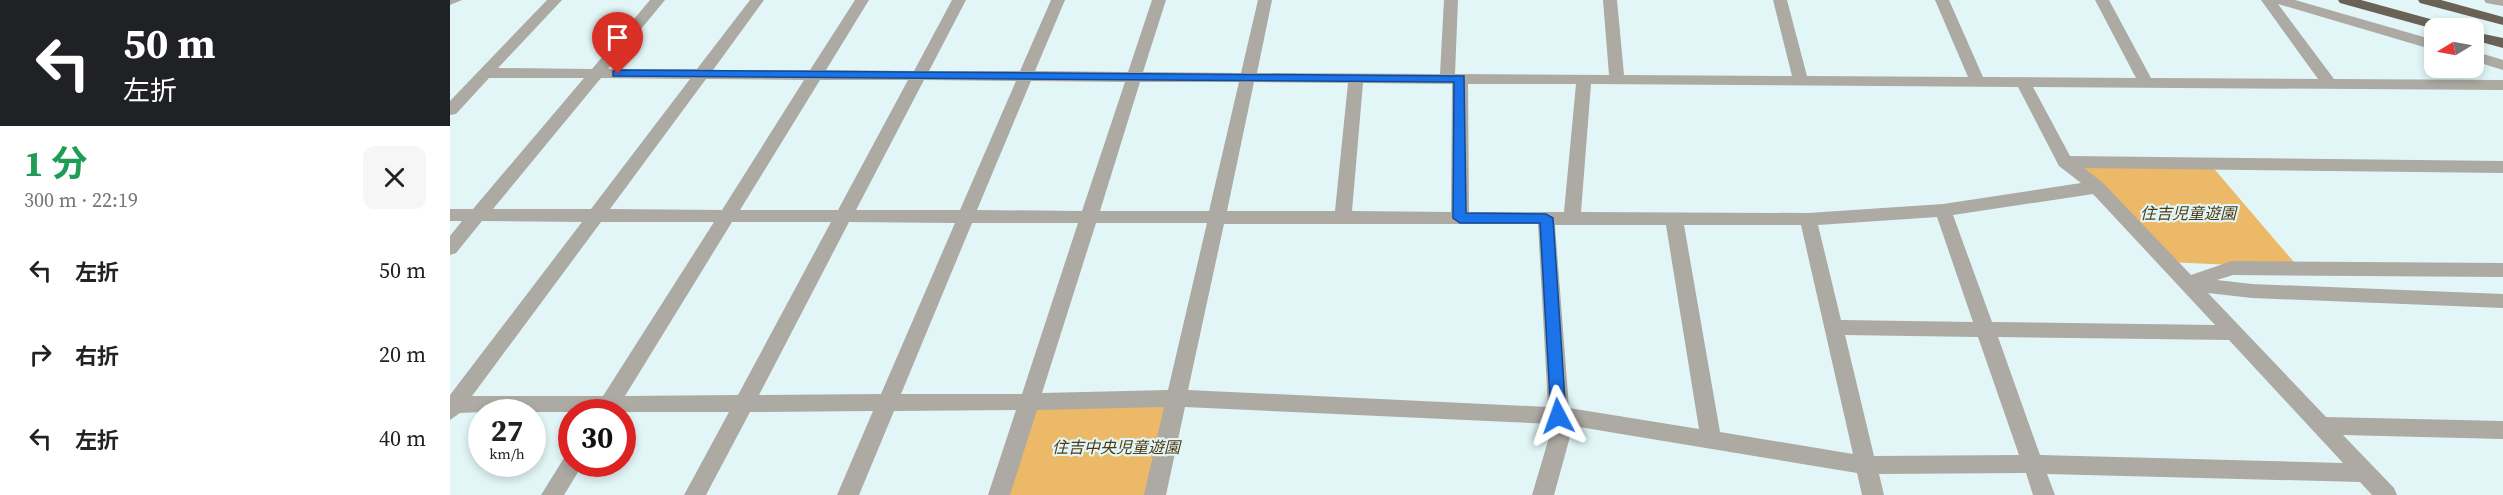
<!DOCTYPE html>
<html lang="ja">
<meta charset="utf-8">
<style>
:root{--surface:#fff;--page:#f6f6f6;--text:#222;--muted:#767676}
body{margin:0;font-family:"Source Serif 4","Noto Sans JP",serif;background:var(--page);color:var(--text);height:100vh;display:flex;flex-direction:column;font-size:22px;white-space:nowrap}
*{box-sizing:border-box;margin:0}
p{font-size:20px;color:var(--muted)}
.icon{flex:none;width:33px;height:33px;fill:none;stroke:currentColor;stroke-width:2;stroke-linecap:round;stroke-linejoin:round}
.map{position:relative;flex:1;overflow:hidden}
.details{display:flex;flex-direction:column;background:var(--surface);width:450px}
.details>*{flex:none}
.banner{background:#202124;color:#fff;overflow:hidden}
.needle{width:39px;rotate:260deg}
.buttons{position:absolute;left:1974px;top:18px;display:grid;gap:12px}
.buttons a{display:grid;place-items:center;width:60px;height:60px;border-radius:12px;background:var(--surface);box-shadow:0 3px 9px #0003;font-size:30px}
.speed{position:absolute;left:18px;top:399px;display:flex;gap:12px;font-size:30px;font-weight:700;text-align:center}
.speed>*{display:grid;place-content:center;width:78px;height:78px;border-radius:50%;background:var(--surface);box-shadow:0 3px 9px #0003;line-height:1}
.speed small{font-size:15px;font-weight:400}
.speed .limit{border:9px solid #d22;background:#fff;color:#111}
.pin{position:absolute;display:grid;place-items:center;width:51px;height:51px;color:#fff;margin:-62px -26px;border-radius:50% 50% 50% 0;rotate:-45deg;box-shadow:0 0 6px #0007}
.pin .icon{rotate:45deg}
.me{position:absolute;width:66px;margin:-33px;rotate:356deg;stroke-linejoin:round;filter:drop-shadow(0 0 4px #0008)}
.turn{display:flex;align-items:center;gap:21px;height:126px;padding:0 24px;font-size:27px}
.turn .icon{width:78px;height:78px;stroke-width:2.5}
.turn b{display:block;font-size:42px;line-height:51px}
.round{display:grid;place-items:center;flex:none;width:63px;height:63px;border-radius:12px;background:var(--page)}
.summary{display:flex;align-items:center;justify-content:space-between;height:102px;padding:0 24px}
h1{font-size:36px;font-weight:700;line-height:45px;color:#1e9e55}
ul{padding:0;list-style:none}
li{display:flex;align-items:center;gap:18px;height:84px;padding:0 24px}
li div{flex:1}
li b{display:block;font-size:22px}
li em{font-style:normal}
main{display:flex;flex:1;min-height:0}
.map>svg:first-child{display:block}
</style>
<main>
<section class="details">
<div class="banner">
<div class="turn"><svg class="icon" aria-label="left" viewBox="0 0 24 24"><path d="M17 20v-9H6M10 6l-5 5 5 5"/></svg><div><b>50 m</b>左折</div></div>
</div>
<div class="summary"><div><h1>1 分</h1><p>300 m · 22:19</p></div><a class="round"><svg class="icon" aria-label="close" viewBox="0 0 24 24"><path d="M6 6l12 12M18 6L6 18"/></svg></a></div>
<ul>
<li><svg class="icon" aria-label="left" viewBox="0 0 24 24"><path d="M17 20v-9H6M10 6l-5 5 5 5"/></svg><div><b>左折</b></div><em>50 m</em></li>
<li><svg class="icon" aria-label="right" viewBox="0 0 24 24"><path d="M7 20v-9h11M14 6l5 5-5 5"/></svg><div><b>右折</b></div><em>20 m</em></li>
<li><svg class="icon" aria-label="left" viewBox="0 0 24 24"><path d="M17 20v-9H6M10 6l-5 5 5 5"/></svg><div><b>左折</b></div><em>40 m</em></li>
</ul>
</section>
<div class="map">
<svg width="2053" height="495" viewBox="0 0 2053 495">
<rect width="100%" height="100%" fill="#e2f6f7"/>
<path fill="#ebb968" d="M1615,162L1760,164L1849,268L1717,262Z
M726,398L705,495H549L578,402Z"/>
<g fill="none" stroke-linecap="round" stroke-linejoin="round">
<path fill="#ada9a3" fill-rule="evenodd" d="M0,0H12L0,5Z
M97,0H112L48,68L142,69L200,0H215L158,69H247L300,0H314L263,70H360L405,0H419L376,70L464,71L502,0H516L479,71H570L601,0H615L585,71L678,72L702,0H716L693,72L791,73L808,0H822L807,73L990,74L994,0H1008L1005,74L1159,75L1153,0H1167L1174,75L1342,76L1323,0H1337L1357,76L1518,77L1485,0H1499L1533,77L1686,78L1645,0H1659L1701,78L1868,79L1811,0H1845L1984,40V50L1828,4L1884,79L2053,80V90L1583,87L1620,156L2053,161V173L1634,168L1653,183L1741,275L1782,261L2053,263V277L1783,275L1767,280L1802,284L2053,294V308L1802,298L1758,293L1876,417L2053,421V439L1893,435L1944,488L1947,495H1922L1910,482L1597,474L1605,495H1583L1576,473L1429,474L1434,495H1412L1407,473L1123,426L1104,495H1082L1103,424L735,407L716,495H694L714,407L587,410L560,495H538L566,410L444,411L409,495H387L423,411L300,412L256,495H234L279,412H32L10,413L0,420V395L132,222L32,221L6,253L0,255V236L12,221H0V209H23L134,78H39L6,114L0,115V101ZM151,78L240,79L141,209H43ZM256,79L354,80L272,210L160,209ZM370,80H458L388,210H290ZM474,80L566,81L510,210H406ZM581,81L675,82L632,211L527,210ZM690,82H789L759,211H650ZM804,82L898,83L885,211H777ZM913,83L1002,84L1001,212L902,211ZM1018,84H1126L1114,212H1019ZM1141,84L1568,87L1609,166L1631,183L1493,204L1358,213L1131,212ZM1643,194L1765,325L1542,322L1503,215ZM1487,217L1523,322L1391,320L1368,225ZM151,222H264L153,396H22ZM282,222H381L288,395L175,396ZM399,222L505,223L431,394L309,395ZM522,223H628L572,394H451ZM646,223H757L718,390L592,393ZM774,224H1088L1098,407L738,390ZM1105,225H1216L1249,429L1119,408ZM1234,225H1351L1403,454L1270,432ZM1395,335L1528,337L1569,455L1424,456ZM1548,337L1779,340L1893,463L1590,455Z
M2034,0H2053V6L2036,3Z
M2024,51L2053,60V70L2024,61Z
M122,455V464H133L114,495H91L114,458Z"/>
<path fill="#6a6257" fill-rule="evenodd" d="M1888,0H1911L2002,25L2004,28L1984,29L1890,3Z
M1968,0H1991L2053,17V25L1970,3Z
M2024,32L2053,38V48L2024,40Z"/>
</g>
<path fill="#1a73e8" stroke="#114b97" stroke-width="1.5" d="M168,70L1014,76L1016,213L1096,214L1103,218L1116,416L1108,422L1101,416L1090,223H1010L1003,218L1004,82L163,76V71Z"/>
<g text-anchor="middle" stroke-width="4.5" stroke-linejoin="round" paint-order="stroke">
<g font-size="16" font-style="italic" fill="#503a13" stroke="#e2f6f7">
<text x="1738" y="219">住吉児童遊園</text>
<text x="666" y="453">住吉中央児童遊園</text>
</g>
</g>
</svg>
<div class="buttons">
<a><svg class="needle" viewBox="-14 -14 28 28"><path d="M0-13l5 13h-10z" fill="#e53935"/><path d="M0 13l5-13h-10z" fill="#767676"/></svg></a>
</div>
<div class="speed"><div>27<small>km/h</small></div><div class="limit">30</div></div>
<div class="pin" style="left:168px;top:74px;background:#d93025"><svg class="icon" aria-label="arrive" viewBox="0 0 24 24"><path d="M6 21V4h12l-3 4 3 4H6"/></svg></div>
<svg class="me" style="left:1108px;top:416px" viewBox="-20 -20 40 40"><path d="M0-17L14 15 0 8-14 15z" fill="#1a73e8" stroke="#fff" stroke-width="4"/></svg>
</div>
</main>
